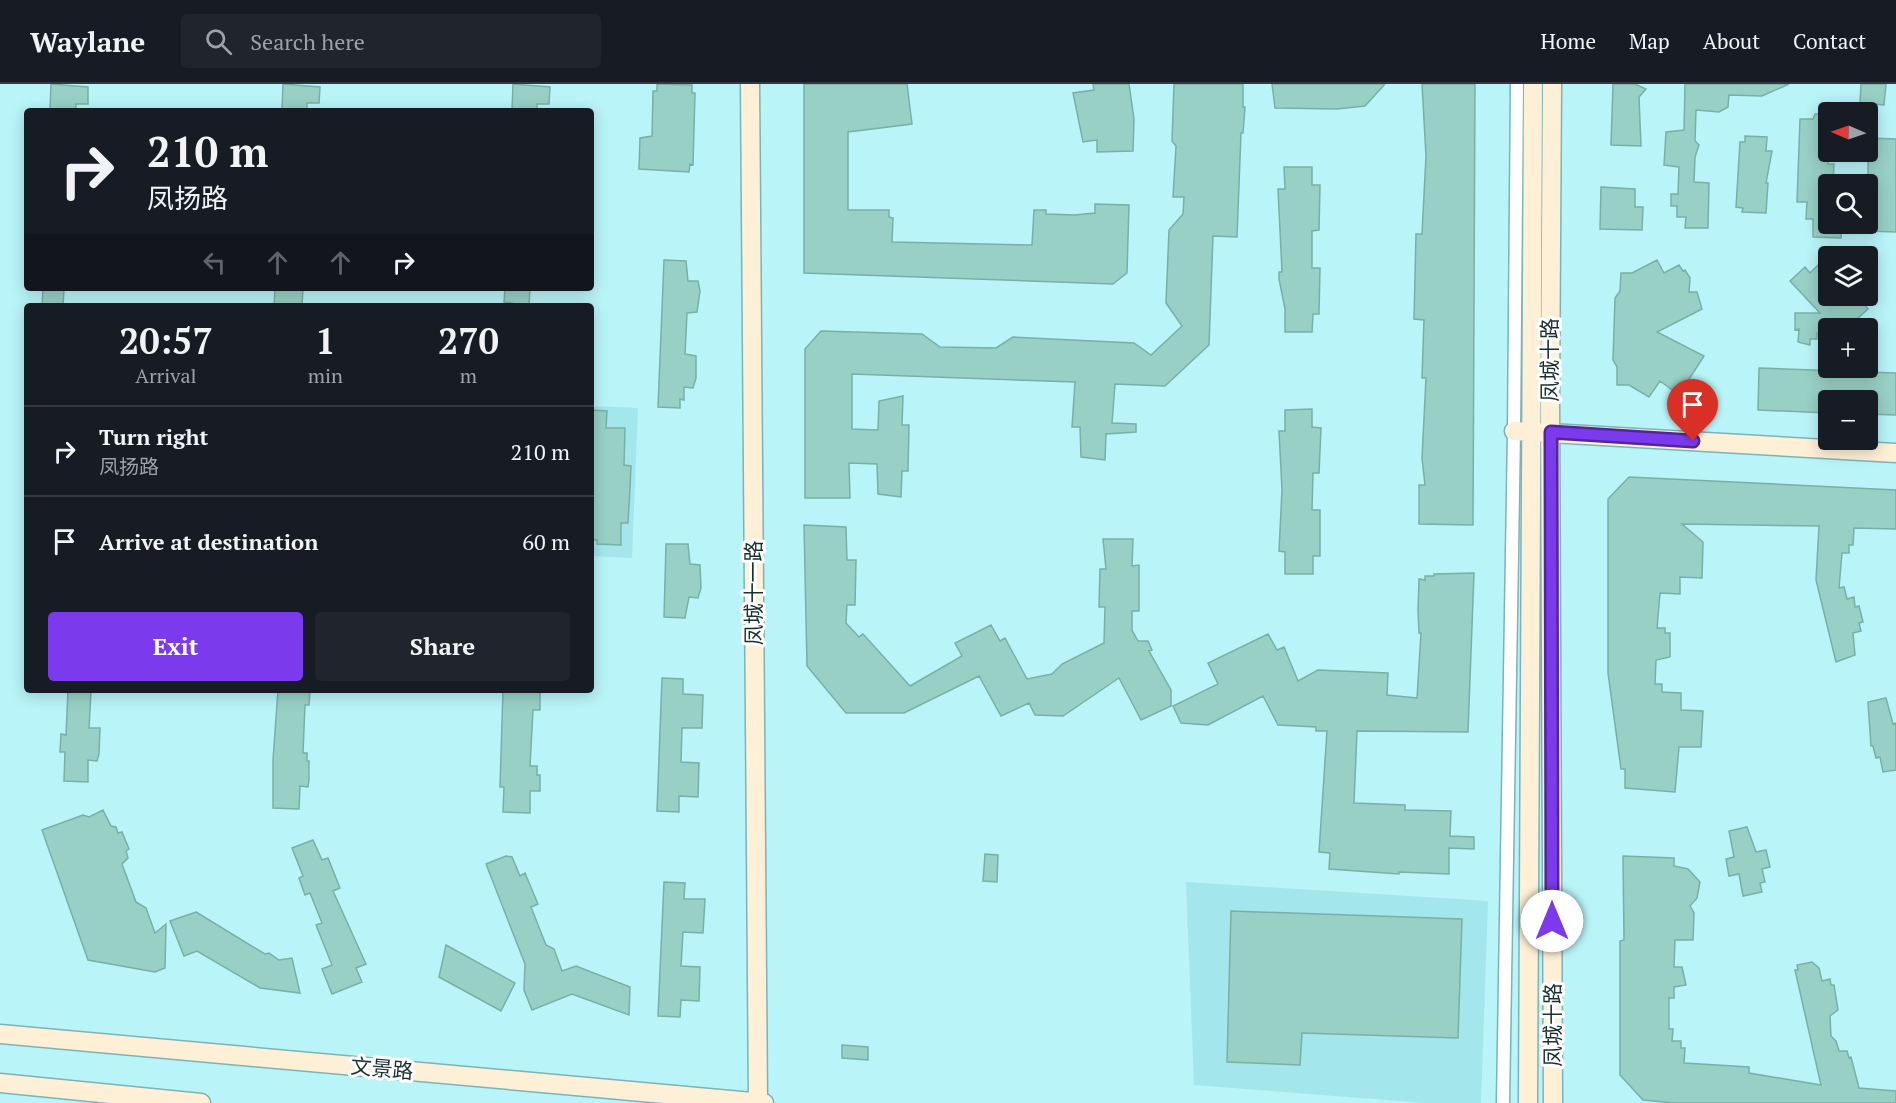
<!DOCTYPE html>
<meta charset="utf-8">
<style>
:root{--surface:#171b24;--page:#20242c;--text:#f1f3f6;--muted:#9ea1a6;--line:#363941;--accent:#7c3aed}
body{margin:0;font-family:"PT Serif","Noto Sans SC",serif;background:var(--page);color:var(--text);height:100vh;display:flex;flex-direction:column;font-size:22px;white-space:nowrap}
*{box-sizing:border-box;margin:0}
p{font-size:20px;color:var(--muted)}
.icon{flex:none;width:33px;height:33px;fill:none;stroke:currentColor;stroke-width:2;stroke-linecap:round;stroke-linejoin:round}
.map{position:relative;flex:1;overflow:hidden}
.side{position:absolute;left:24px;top:219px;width:570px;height:390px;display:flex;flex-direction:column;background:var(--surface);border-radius:6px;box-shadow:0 3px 15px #0003}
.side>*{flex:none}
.guide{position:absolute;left:24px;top:24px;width:570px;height:183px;border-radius:6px;box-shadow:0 3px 15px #0003;background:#171b24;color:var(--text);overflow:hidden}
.needle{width:39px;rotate:272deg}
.fabs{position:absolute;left:1818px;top:18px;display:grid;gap:12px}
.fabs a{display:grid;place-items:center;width:60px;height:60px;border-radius:6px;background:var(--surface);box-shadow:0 3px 15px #0003;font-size:30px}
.pin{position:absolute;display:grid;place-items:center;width:51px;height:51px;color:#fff;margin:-62px -26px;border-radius:50% 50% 50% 0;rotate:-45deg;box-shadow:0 0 6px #0007}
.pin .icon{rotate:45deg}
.me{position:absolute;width:66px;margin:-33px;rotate:0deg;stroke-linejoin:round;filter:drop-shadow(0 0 4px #0008)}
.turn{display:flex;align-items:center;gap:21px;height:126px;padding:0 24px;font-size:27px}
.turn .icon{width:78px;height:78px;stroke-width:2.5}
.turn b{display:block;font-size:42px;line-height:51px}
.lanes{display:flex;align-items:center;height:57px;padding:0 24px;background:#0003;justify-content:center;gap:30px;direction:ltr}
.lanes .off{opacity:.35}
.eta{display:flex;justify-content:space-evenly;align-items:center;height:102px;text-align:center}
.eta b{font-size:36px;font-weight:700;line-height:42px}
.cta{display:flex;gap:12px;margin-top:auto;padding:12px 24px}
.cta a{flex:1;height:69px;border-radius:6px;background:var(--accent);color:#fff;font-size:24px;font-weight:700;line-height:69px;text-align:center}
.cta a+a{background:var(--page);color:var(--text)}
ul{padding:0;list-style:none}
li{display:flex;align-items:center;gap:18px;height:90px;padding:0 24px;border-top:2px solid var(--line)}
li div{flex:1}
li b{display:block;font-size:22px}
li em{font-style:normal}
header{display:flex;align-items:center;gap:36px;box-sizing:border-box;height:84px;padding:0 30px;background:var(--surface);border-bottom:2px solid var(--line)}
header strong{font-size:28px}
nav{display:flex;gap:33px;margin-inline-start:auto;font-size:21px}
.search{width:420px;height:54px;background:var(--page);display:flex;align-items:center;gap:15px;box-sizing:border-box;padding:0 21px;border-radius:6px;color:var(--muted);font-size:22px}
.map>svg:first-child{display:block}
</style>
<header>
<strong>Waylane</strong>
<div class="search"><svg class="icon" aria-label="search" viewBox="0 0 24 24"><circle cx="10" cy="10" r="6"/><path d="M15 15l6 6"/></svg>Search here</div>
<nav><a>Home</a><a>Map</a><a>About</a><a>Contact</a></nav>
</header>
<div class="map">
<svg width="1896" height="1019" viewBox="0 0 1896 1019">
<rect width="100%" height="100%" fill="#b9f4f8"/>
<path fill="#a3e7ec" d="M591,322L638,324L632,474L591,472Z
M1186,798L1488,817L1481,1019H1425L1194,1001Z"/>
<path fill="#98d0c5" stroke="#79b0a5" stroke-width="1.5" d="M51,0L88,3V20H76V27H50Z
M283,0L320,3L319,19H307V26L304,27H282Z
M513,0L550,3L549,20H537V27H512Z
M657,0L692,1V9H695L693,81L690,80L689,88L639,85L640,54L652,52L653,7H657Z
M804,0H907L912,40L848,48V126H889V133L893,134L892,158L1032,161L1034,126H1046V130L1074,131L1095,129V120L1129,121L1127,189L1113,200L804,189Z
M1093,0H1129L1134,35L1133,67L1097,68V56L1083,58L1073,9L1094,6Z
M1174,0H1243V23H1245L1243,49H1241L1237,153L1213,152L1209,261L1165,302L1115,300L1112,339L1136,340V348L1106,350L1105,376L1081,373L1080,343H1072L1075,298L852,290V345L878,346L879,317L903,312L902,341H909L908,387H902L901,413L878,410L877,380L849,379L850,414H805V265L821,247L922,250L940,263L996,264L1013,253L1134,259L1151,271L1182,242L1166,219L1169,146L1183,130L1184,113H1173L1176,62L1172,57Z
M1272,0H1385L1365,22L1337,25L1275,24Z
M1422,0H1475L1473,441L1419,440V401H1425L1422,374L1426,294H1422L1424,236L1414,235L1416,150H1422L1426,72Z
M1613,0H1635L1646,5L1639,13L1641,62L1611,61Z
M1685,0H1789L1762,12L1729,11L1728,23L1719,28L1696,26L1695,57L1699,61L1695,73L1694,98L1709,99L1708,144H1685L1686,133H1677V122H1671V110H1678L1679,83L1664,81L1666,48L1684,46Z
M1861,0H1886L1884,21L1860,19Z
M1828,19V80H1834L1833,100H1828V140L1842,142L1841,154L1813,153V135H1806L1807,118H1797L1800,35H1813L1815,30H1819Z
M1745,52L1767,53L1766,67H1772L1766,99H1768L1766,129L1742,128L1743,124L1736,123L1740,58H1745Z
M1868,54L1896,55V148L1868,147Z
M1284,83H1312V101H1320L1319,146L1312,147V184H1320L1319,230H1313L1312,248H1285V225L1279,195V188H1282L1278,105H1285Z
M1601,103L1635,105V123H1643L1642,146L1600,145Z
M664,176L686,177L688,197H698L700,207L697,228L687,229L685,270L696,272V294L693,304L684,303V316L680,315V324L658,323Z
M1657,176L1664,189L1679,181L1683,187L1685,186L1690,194L1689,208H1697L1702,225L1657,248L1704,272L1679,311L1660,297L1649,313L1629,301H1617V283L1613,276L1615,214L1620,207L1621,189H1632Z
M1819,180L1828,190V212H1876L1865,221L1868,225L1847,244H1828V250L1817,249V255H1810V261L1798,258L1799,245L1795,246V229H1820L1790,197L1805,183L1810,189Z
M43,204L64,206L63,222H42Z
M275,204H303L302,222H274Z
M505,204H530L529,222H512V219L504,218Z
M1759,284L1896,289V331L1868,330V316H1828V329L1758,326Z
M1312,325V343L1321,344L1319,389H1313L1312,426H1320V472H1313V490H1285V468L1279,467L1282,406L1279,347H1285V326Z
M591,326L607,327L606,344H625L624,381L631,382L630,403L628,439H621V461L597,460V456H591Z
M1629,393L1896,406V445L1854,444L1853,461H1849V469H1842L1839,504L1844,503L1847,515L1854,513L1855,523L1859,522L1863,538L1859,539L1861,547L1853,549L1855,571L1836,578L1816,496L1819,442L1682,440L1703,458L1702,494L1680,493V510L1660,509L1657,544H1665V549H1670V573L1656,576L1655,600H1662V608L1681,609V626L1703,627L1701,663H1679L1675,708L1625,704V685H1621L1608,589V415Z
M804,441L846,443L847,476H856L855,521H847L846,539L859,553L863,550L910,602L962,572L955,559L991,541L1000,557L1005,554L1027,595L1052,590L1062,580L1104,559L1105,523H1099L1100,485H1106L1103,455H1133L1132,482L1139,481V527H1132V546L1138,557H1148L1152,566L1149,567L1171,606V622L1141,636L1119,594L1063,632L1035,631L1029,619L1001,632L979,592L904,629H846L807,582Z
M666,460H688L690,480L700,481L701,504L698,514L689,513L685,534L664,533Z
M1474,489L1468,648L1357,647L1354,719L1405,721V726L1451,727L1450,752L1474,753V765L1449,764V790L1399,788V790L1329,785L1330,769L1319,768L1327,647H1316V643L1278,641L1263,612L1208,641L1181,639L1173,622L1218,600L1208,579L1268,550L1277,566L1284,563L1298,597L1318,586L1388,589L1387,611L1417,614L1421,549H1419L1418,526L1419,495L1425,496V492H1434V490Z
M662,594L683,595V610L703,611L702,644H682L681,678L699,679L698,713L679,712V728L657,727Z
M68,606L91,608L89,644H100L99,670L97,677L88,676V698L64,697L65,668H60L61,650L66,651Z
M278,606H310L309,621H305L303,669H307V677H309V695L308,703L300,702L299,725L273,724V676Z
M503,606H540V626H533L530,682H537V691H540V707H530V729L503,728L504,703H500Z
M1886,614L1893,640L1896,639V686L1883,688L1880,673L1876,674L1873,662H1871L1868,618Z
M103,726L111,742L116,743L118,749L122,748L129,765L126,767L128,774L122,780L136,818L146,824L155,849L166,840L165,884L155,888L88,876L42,746L83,731L89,733Z
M1747,743L1756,768L1766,766L1770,783L1762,785L1765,798L1760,799L1762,808L1743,812L1739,790L1729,792L1726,775L1734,773L1729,747Z
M313,756L322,776L328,774L340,804L333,807L366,880L356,884L362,898L332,910L322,885L332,881L316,841L322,839L310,809L305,811L299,794L303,792L292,764Z
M985,770L998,771L997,798L983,797Z
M506,772L512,773L520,792L525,789L538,820L531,823L546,861L554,865L562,887L576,882L630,903L629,931L572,910L532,926L524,906L525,880L486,780Z
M1623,772L1674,774V782L1688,785L1700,798L1697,814L1690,822L1694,829L1693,856H1675L1674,883H1682L1686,901L1674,903V914H1669V945H1673L1672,957H1681V964H1685L1684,979L1749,983V989L1821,1001L1795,886H1798L1797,881L1812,878L1819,884L1822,897L1830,895L1831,901H1834L1838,926L1830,932L1831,952L1836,957L1839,967H1847L1849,974L1851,973L1859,1004L1896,1007V1019H1674L1643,1016L1620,991V857L1624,856Z
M664,798L685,799L684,815H705L703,849L683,848L681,882L700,883L699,917L681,916L680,933L658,932Z
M1231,827L1462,835L1458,954L1302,949L1300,981L1227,978Z
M196,828L265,870L269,869L279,876L292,874L300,909L260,904L197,867L184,872L170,837Z
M446,861L515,899L501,927L439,893Z
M842,961L868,963V976L842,974Z"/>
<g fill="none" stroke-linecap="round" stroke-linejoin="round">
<g stroke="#7bb3b7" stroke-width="15">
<path id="street" d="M1503,1019L1514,347L1517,0"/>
</g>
<g stroke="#7bb3b7" stroke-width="21">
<path id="secondary" d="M750,0L758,1019
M1552,0L1550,316L1553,1019
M1514,347L1896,369
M0,950L764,1019
M0,999L201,1019
M1528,1019L1533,0"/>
</g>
<use href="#street" stroke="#fff" stroke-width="12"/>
<use href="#secondary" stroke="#fef0d7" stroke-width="18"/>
</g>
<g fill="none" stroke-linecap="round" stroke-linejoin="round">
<g stroke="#51269a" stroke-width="15">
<path id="route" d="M1552,837L1551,348L1693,357"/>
</g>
<use href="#route" stroke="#7c3aed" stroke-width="10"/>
</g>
<g text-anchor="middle" stroke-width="6" stroke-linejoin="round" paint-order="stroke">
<g font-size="21" fill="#183031" stroke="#fff">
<text transform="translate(1550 276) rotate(-90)" y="7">凤城十路</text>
<text transform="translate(754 509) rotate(-90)" y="7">凤城十一路</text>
<text transform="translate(1553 941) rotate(-90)" y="7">凤城十路</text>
<text transform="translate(382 985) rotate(5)" y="7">文景路</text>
</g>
</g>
</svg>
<div class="fabs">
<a><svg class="needle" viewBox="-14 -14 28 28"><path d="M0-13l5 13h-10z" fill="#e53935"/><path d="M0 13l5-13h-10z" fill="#9ea1a6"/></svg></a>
<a><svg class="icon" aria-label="search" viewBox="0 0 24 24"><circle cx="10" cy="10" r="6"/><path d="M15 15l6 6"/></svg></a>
<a><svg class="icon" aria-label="layers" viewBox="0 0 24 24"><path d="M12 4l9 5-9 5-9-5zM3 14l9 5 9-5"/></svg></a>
<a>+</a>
<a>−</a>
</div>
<div class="pin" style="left:1693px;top:357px;background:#d93025"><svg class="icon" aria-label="arrive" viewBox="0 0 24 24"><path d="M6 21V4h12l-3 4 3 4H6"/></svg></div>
<svg class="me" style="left:1552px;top:837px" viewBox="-20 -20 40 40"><circle r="19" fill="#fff"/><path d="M0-13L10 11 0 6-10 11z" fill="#7c3aed"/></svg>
<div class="guide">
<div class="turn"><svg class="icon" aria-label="right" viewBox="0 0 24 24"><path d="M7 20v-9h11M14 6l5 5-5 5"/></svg><div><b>210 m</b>凤扬路</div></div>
<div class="lanes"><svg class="icon off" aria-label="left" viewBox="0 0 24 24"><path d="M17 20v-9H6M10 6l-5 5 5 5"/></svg><svg class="icon off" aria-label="ahead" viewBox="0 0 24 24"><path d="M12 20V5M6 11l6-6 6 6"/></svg><svg class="icon off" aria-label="ahead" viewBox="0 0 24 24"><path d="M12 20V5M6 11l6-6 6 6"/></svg><svg class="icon" aria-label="right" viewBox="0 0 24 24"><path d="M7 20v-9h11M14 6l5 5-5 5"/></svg></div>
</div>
<section class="side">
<div class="eta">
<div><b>20:57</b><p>Arrival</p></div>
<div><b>1</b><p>min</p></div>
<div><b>270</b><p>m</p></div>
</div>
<ul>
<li><svg class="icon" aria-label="right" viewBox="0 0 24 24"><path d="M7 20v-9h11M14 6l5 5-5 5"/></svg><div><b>Turn right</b><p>凤扬路</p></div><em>210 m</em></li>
<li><svg class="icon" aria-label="arrive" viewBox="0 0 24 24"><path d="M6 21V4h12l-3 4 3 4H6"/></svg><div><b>Arrive at destination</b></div><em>60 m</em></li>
</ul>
<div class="cta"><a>Exit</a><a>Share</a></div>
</section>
</div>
